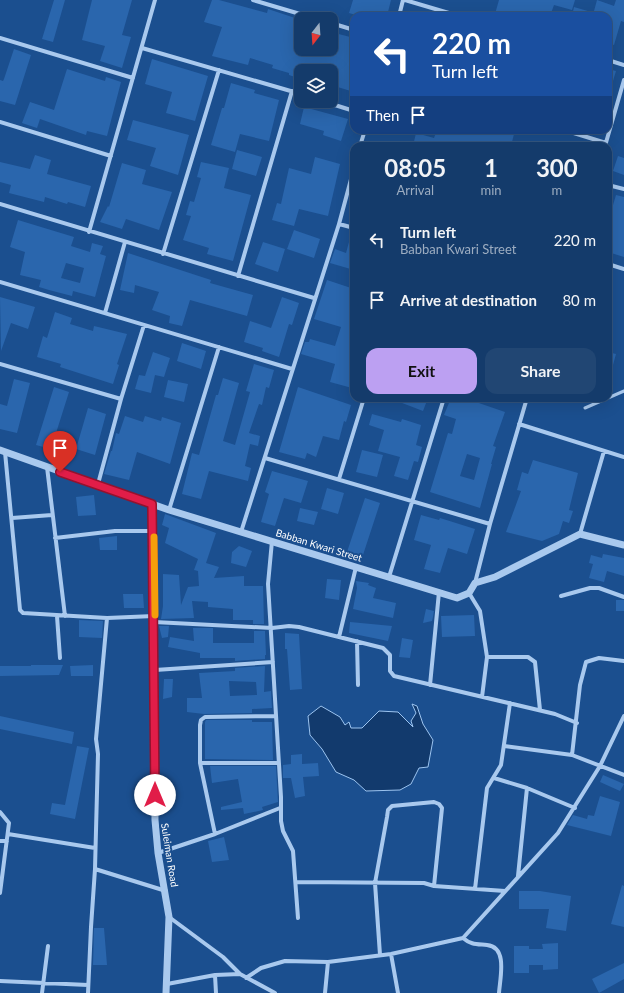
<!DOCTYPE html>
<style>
:root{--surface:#143b6b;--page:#214673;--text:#f1f3f6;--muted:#9dadc1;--line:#33557e;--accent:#bca0f2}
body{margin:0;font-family:Lato,sans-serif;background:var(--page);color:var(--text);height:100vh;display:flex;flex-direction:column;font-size:15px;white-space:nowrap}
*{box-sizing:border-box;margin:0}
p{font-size:13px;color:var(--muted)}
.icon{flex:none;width:22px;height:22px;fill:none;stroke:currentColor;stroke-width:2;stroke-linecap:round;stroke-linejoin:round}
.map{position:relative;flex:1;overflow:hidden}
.sheet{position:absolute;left:350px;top:142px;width:262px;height:260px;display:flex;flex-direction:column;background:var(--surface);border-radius:12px;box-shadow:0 4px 16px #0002,0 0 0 1px var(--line)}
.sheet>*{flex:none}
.banner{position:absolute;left:350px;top:12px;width:262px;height:122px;border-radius:12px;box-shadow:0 4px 16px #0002,0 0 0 1px var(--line);background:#1a4fa0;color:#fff;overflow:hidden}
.needle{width:26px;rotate:197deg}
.fabs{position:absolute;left:294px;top:12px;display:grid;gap:8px}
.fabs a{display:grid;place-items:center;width:44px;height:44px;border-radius:8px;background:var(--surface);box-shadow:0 4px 16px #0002,0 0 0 1px var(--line);font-size:20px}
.pin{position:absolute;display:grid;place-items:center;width:34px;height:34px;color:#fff;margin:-41px -17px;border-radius:50% 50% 50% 0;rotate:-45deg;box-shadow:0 0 4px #0007}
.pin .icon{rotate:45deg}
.me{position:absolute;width:44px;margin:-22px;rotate:0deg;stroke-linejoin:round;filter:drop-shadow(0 0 3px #0008)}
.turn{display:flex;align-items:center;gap:14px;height:84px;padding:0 16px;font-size:18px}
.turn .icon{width:52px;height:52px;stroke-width:2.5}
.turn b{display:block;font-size:28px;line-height:34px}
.then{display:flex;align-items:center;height:38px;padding:0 16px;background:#0003;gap:8px;font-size:15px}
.eta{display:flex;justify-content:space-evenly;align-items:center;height:68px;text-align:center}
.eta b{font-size:24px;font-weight:700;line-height:28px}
.cta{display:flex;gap:8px;margin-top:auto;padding:8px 16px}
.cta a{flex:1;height:46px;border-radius:12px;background:var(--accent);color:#111;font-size:16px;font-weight:700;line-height:46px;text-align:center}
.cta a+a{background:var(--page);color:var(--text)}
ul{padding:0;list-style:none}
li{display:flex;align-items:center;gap:12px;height:60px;padding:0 16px}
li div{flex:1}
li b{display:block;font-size:15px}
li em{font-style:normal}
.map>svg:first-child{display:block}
</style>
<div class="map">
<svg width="624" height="993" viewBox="0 0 624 993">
<rect width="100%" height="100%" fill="#1b4f8f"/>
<path fill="#123a6d" stroke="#9cc4f0" d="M412,704L417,706L423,724L433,740L428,767L419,768L411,784L400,790L366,791L354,780L336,772L322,749L310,735L308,716L321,706L340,717L345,725L349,722L351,728H362L379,711L398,712L413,727L411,721L416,713Z"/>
<path fill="#2a66ad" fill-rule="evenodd" d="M54,0H65L53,42L42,39Z
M92,0H132L122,35L131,37L122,68L100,61L105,46L82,40Z
M212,0H219L267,13L268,9L301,20V49H331V32L354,38V52L349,68L354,70V92L331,85V71H301V79L289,75V73L272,68L273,65L250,58L248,65L212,56L222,27L204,22Z
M353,0H391L387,16H359L349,13Z
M499,0H575L572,10L554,5L550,16H524L510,11L508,16L495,14Z
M597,0L614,6L616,0H624V22L621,21L614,45L608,43V16L594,11Z
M574,7L598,14V16H572Z
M14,49L31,55L15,105L0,101V80L3,81L4,79Z
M152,59L208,76L195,121L166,113L172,92L145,84Z
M67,69L105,81L106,77L121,82L107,136L87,131L86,135L40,119L37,128L22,123L30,102L54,110Z
M608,69L616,71L610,91L608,90Z
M231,83L255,90L254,93L279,100L269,141L240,134L235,152L211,145L222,108H224Z
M304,107L348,119L341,141L323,135L324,131L300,124Z
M133,120L189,135L178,175L150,166L156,148L127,140Z
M437,130H515L511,146H413L416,133L434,138Z
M237,150L262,157L256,176L232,169Z
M35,155L51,160L47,174L91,186L85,207L68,202L67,204L45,197L44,202L9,193L11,185L0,182V162L30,169Z
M618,156L624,158V175L613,171Z
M315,157L340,164L328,216L299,209L294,226L272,220L277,203L281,204L289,168L311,174Z
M201,162L229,168L224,188L251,195L233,261L207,254L209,248L183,240L191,216L186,215L190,201L194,202L201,178L197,177Z
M122,163L146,170L142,184L172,192L159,230L126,219L122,229L100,222L108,206L109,207Z
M616,195L624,197V257L608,252V222Z
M18,220L74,237L71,246L90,252L92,243L103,246L100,254L106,256L95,297L73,291L72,296L49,290L39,287L41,280L20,275L25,252L10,247ZM66,263L84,268L80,283L61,278Z
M294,230L320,239L314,258L287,249Z
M352,231H354V270L330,263L335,249L346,253Z
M263,242L285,249L278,272L255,264Z
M128,253L211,280L210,283L253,295L247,316L190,300L182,326L169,323L170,316L152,310L159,292L135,285L134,293L120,290Z
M327,280L351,288L350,292L354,293V356L349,372L354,373L352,388L330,382L335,364L301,354L305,342H309L310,339L335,346L341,327L314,319Z
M0,297L35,307L28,329L11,323L1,351Z
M282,297L299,303L292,325L289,324L279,357L262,351L263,348L244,342L250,321L271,328Z
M55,312L72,318L70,324L93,331L94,326L127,334L117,364L119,365L113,384L60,367L61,364L37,357L43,336L47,338Z
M182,343L206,351L201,369L177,361Z
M153,352L170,358L164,377L155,375L151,393L135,389L139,375L145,376Z
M608,352L616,354L610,376L608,375Z
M254,364L274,370L269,388L266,387L262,405L259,404L249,433L260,436L258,446L250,444L245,466L251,468L248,481L209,471L201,499L182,494L192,453L199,455L216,395H218L223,378L239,383L223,441L235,445L250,392L246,391Z
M14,379L30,383L17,433L0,429V404L7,406Z
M168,380L188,384L184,402L164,397Z
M54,387L69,392L51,449L36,445Z
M298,387L351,405L346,422L344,421L339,440L323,436L316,457L307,453L305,459L279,452Z
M389,398H428L423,411Z
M451,398H474L473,401L505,412L493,446L496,447L491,464H492L480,508L430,492L448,433L452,434L456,419L444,415ZM467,454L480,458L474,480L460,476Z
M88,408L106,414L95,455L76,449Z
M372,414L401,422L402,419L421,425L416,445L422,447L418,462L414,461L408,480L394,476L400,457L378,451L384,430L369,425Z
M125,416L143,422L145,416L161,421L162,417L181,423L170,464L137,452L129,480L104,474L111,451H112L116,433L119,434Z
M362,450L383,455L377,477L356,472Z
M533,460L578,473L569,510L573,511L569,523L563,521L559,534L542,541L506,532L521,491L517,490L522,472L528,474Z
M272,471L308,481L301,503L284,498L275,526L261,522L269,494L265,492Z
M327,488L344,493L338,514L321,509Z
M94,495L96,515L78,516L76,497Z
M365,498L380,503L362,558L347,552Z
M300,508L318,512L314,525L297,521Z
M165,514L216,533L206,563L219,567L214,578L244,576V586H263L264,624H253V620H233V609L208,607V602L192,601L194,618L161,619L163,606V574L179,575L181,605L188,587L199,586L198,571L194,570L198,559L165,543L169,528L162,525Z
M421,515L439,520L440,518L475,529L467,554L448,548L440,573L424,569L431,545L414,540Z
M117,536V550H100L99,538Z
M239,546L252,551L246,567L231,563L232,552Z
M603,554L624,558V576L607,571L604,582L589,578L593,564L589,563L591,555L602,558Z
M327,579L341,580L339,600L325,598Z
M356,581L369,583L368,585L376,588L373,598L396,603L393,618L353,609L357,588Z
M123,594H143L144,608H124Z
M616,600H624V611H616Z
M426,609L434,611L433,617L432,621L423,623Z
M474,615L475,636L442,637L441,616Z
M79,620L103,621L102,638L79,637Z
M350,622L392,626L388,641L349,633Z
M159,626H169L168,637L162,638Z
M193,628H213V643H254V631H265L266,655H265V659L235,661V658H200V653L168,647L170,637L194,641Z
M285,633L299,634L302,689L290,690L287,649H285Z
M402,638L413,640L410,658L399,657Z
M31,665H63L59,675L0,676V666H31Z
M93,665V676H71L70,666Z
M265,666L264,692L271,691L272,708L252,709V713L204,714L187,712V698H202L199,673L235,671V668ZM229,681L256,682L257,695L230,696Z
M164,679H173L172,697L163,699Z
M0,716L74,732L72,744L0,729Z
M206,720H252V722H272L273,760L205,759V722Z
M77,746L89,748L75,819L50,814L52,803L65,805Z
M302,754V764L318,763L319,776L303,777L305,796L295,798L291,778H283V765L291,764V755Z
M210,766H276L278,802L262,807L263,810L244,814L243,808L221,810V807L242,802L238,779L212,783Z
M603,775L624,784L620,791L600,782Z
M600,796L620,802L611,836L567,825L573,815L587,819L588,815L594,816Z
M224,837L229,860L212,862L208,841Z
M622,885L624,886V927L611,924Z
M519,891H540L571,896L566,931L546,928L549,909H519Z
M94,928H104L107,965H93Z
M558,943V969L543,970V965H529V973H514V946H529V949H543L542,944Z
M624,963V979L599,993L592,979Z"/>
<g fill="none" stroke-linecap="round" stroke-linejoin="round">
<path stroke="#a9c9ee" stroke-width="3" d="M585,408L624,391"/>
<path stroke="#a9c9ee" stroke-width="4" d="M253,0L317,19
M405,0L459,16
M399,16L403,0
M331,23L354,30
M0,38L133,78
M142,48L301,94
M608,60L624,65
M322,101L354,111
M0,122L111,156
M564,130L606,143
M360,146L365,130
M605,146L624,80
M608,185L624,189
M0,204L314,298
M339,224L354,228
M89,232L155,0
M163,254L219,70
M608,264L624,269
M238,276L292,91
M0,282L292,369
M105,313L125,242
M0,364L121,399
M519,424L624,457
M5,452L20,610L23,613L107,618L154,616
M265,458L490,524
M47,467L65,616
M339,479L364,398
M98,484L121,399L144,325
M169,510L219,347
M12,518L52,515
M241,532L339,224L354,168
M580,534L604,451
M55,538L115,531H153
M272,541L268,584L281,797V821L283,831L293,851L298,918
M389,577L444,398
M475,583L490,524L527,398
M469,593L480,611L487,657L482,697
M561,596L590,588H599L624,597
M57,616L60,658
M154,622L272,628L289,626L299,627L383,648L390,655V671L394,676L555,714L577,723
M339,637L356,567
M357,641L358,685
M487,657H528L535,662L540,710
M155,670L273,662
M430,685L439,592
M504,746L572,755L624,775
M572,755L580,685L586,662L599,658L624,661
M200,763H279
M494,778L527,788L575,808
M0,812L9,823L0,893
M8,834L95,848
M215,834L200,763V725L201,720L205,717L275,716
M0,841H7
M158,853L215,834L280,808
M95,869L166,891
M518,876L527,788
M297,882L424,883L434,886L505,891
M475,889L487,788L501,765L510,703
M169,917L223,957L240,974L275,993
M463,938C471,945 477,944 487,945C508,947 500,978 499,993
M391,954L398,993
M380,955L375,883L387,817L388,810L392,806L434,802L439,804L442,808L434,886
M215,975L216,993
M246,978L261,968L285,961L328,962L391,954L463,938L558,833L600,766L624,716
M0,981L88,985
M167,984L215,975L240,974
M42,993L48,946
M88,993L91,927L95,869L98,754L96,739L107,618
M325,993L328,962"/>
<path stroke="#a9c9ee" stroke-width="7" d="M0,450L169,510L457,598L469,593L475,583L495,577L580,534L624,545
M153,504L155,820L158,853L169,917L166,993"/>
</g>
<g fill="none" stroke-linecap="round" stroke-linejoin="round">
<g stroke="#92132f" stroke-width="10">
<path id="route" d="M60,472L152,504L155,795"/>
</g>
<use href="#route" stroke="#e11d48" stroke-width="7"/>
<path stroke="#f59e0b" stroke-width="7" d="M154,537L155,615"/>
</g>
<g text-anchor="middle" stroke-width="4" stroke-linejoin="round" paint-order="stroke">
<g font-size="10" fill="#fff" stroke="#1b4f8f">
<text transform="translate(319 545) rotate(17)" y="4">Babban Kwari Street</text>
<text transform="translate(170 855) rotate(81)" y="4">Suleiman Road</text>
</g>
</g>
</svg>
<div class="fabs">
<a><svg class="needle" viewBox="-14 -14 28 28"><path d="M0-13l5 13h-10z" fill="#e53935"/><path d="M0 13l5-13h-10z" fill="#9dadc1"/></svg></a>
<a><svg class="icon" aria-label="layers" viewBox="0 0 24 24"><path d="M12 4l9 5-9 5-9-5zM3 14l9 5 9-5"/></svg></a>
</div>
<div class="pin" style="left:60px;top:472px;background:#d93025"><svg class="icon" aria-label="arrive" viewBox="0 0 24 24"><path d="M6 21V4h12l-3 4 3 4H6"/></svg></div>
<svg class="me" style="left:155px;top:795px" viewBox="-20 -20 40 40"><circle r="19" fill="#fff"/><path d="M0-13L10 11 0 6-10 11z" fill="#e11d48"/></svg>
<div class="banner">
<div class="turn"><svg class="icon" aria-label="left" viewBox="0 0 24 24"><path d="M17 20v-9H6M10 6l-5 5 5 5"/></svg><div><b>220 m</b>Turn left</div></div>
<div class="then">Then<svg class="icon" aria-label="arrive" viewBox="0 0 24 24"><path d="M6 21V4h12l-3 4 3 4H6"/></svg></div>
</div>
<section class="sheet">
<div class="eta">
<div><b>08:05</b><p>Arrival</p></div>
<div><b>1</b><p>min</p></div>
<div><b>300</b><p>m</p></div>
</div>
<ul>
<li><svg class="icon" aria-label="left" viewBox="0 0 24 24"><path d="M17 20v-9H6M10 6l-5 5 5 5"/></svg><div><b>Turn left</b><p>Babban Kwari Street</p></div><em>220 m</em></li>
<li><svg class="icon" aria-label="arrive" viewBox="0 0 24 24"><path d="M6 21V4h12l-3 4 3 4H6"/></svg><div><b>Arrive at destination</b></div><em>80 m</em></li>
</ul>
<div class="cta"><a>Exit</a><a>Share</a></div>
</section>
</div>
